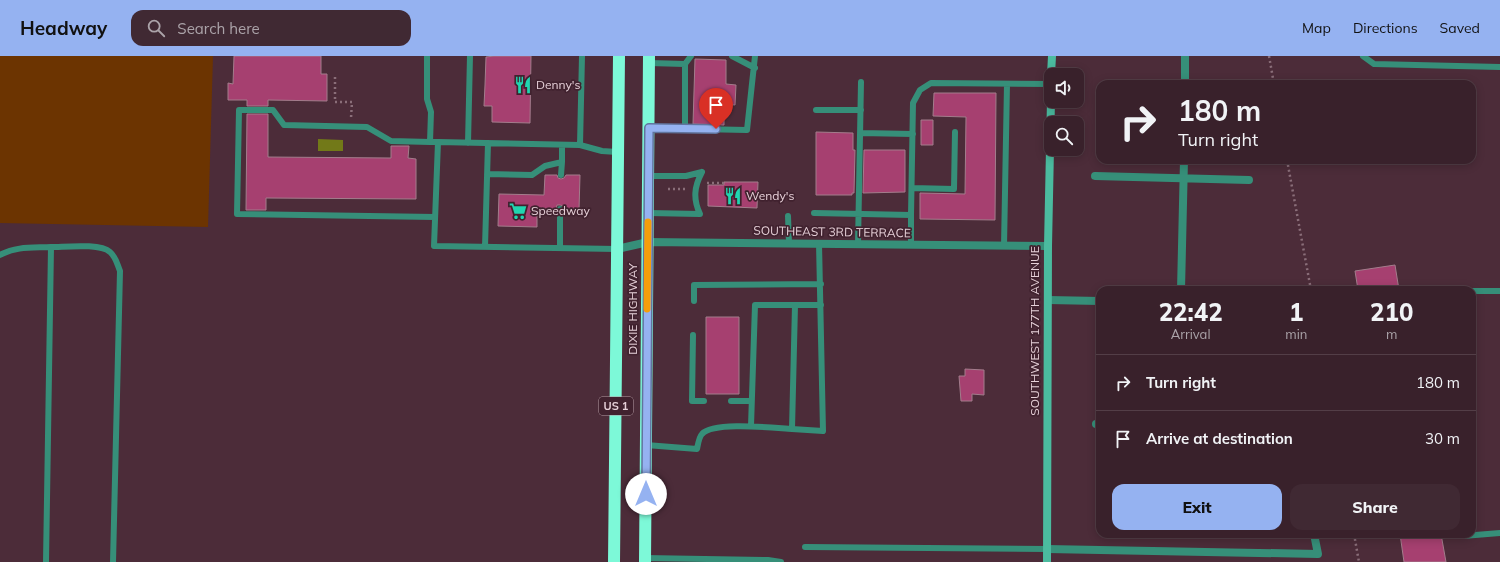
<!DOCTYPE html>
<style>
:root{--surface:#39212b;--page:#402933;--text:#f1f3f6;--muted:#aba3a9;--line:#533e47;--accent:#95b2f1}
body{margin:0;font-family:Mulish,sans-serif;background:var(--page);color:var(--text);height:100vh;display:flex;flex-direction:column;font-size:15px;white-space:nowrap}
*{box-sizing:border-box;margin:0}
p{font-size:13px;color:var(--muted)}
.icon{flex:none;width:22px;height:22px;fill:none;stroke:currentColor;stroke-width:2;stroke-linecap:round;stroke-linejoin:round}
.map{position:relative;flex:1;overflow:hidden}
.panel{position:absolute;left:1096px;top:230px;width:380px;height:252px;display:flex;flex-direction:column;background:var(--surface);border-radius:12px;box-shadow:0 2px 10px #0003,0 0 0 1px var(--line)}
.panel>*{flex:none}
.guide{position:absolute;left:1096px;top:24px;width:380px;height:84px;border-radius:12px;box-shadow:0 2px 10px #0003,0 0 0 1px var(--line);background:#39212b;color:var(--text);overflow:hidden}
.buttons{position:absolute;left:1044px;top:12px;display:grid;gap:8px}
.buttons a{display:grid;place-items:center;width:40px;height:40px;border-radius:8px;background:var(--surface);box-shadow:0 2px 10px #0003,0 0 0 1px var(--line);font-size:20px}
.pin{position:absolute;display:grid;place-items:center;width:34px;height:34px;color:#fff;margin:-41px -17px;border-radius:50% 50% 50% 0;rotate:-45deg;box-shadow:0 0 4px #0007}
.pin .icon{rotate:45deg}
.me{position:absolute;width:44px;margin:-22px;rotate:0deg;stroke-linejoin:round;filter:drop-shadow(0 0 3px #0008)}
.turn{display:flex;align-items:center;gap:14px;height:84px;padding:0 16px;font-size:18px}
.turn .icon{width:52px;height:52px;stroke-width:2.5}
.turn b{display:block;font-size:28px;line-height:34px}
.eta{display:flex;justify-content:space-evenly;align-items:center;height:68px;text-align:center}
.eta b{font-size:24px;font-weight:800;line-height:28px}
.cta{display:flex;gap:8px;margin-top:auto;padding:8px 16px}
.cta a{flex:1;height:46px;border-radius:12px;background:var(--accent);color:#111;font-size:16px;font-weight:800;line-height:46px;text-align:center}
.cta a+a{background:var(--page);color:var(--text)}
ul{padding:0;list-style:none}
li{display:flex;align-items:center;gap:12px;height:56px;padding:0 16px;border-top:1px solid var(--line)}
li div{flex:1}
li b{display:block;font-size:15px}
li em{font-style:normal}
header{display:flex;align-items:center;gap:24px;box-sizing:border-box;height:56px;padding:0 20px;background:var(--accent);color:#111}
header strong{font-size:19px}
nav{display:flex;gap:22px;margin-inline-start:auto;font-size:14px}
.search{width:280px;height:36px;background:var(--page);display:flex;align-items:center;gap:10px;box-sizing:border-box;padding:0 14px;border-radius:12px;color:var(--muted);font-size:15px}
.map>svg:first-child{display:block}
</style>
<header>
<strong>Headway</strong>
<div class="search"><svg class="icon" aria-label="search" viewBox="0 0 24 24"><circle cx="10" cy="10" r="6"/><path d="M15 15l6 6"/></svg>Search here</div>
<nav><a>Map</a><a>Directions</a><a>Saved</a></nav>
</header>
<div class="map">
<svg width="1500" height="506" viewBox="0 0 1500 506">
<rect width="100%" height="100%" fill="#4c2c39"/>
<path fill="#6c3401" d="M0,0H213L208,171L0,167Z"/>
<path fill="#727918" d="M318,83L343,84V95H318Z"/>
<path fill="#a64070" stroke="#a37d8c" d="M234,0H321V18H327V45L268,44V50H247V44H228V27L233,28Z
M494,0H531L530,67L492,66V50H484L485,29L486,1Z
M695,3L726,4V28L736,29L735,49L724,48V69L693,68Z
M934,37H996L995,164L920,163V137L965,138L966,61L933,60Z
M247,58H268V101L391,102V90H409L408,102L416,103V143L266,142V154H246Z
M921,64H933V89H921Z
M816,76L853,77V94H855L854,137H852V139H816Z
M864,94H905V136L863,137Z
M545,119H557L558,122L561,123L564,122L566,119H580L579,154L564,153V150L560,149H557L556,153H537V171L498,170L499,138L544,139Z
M724,126H758L757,152L708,150V129H724Z
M1395,209L1399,234H1358L1355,215Z
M706,261H739V338H706Z
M965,313L984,314V339L972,338V345H961L959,320H965Z
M1400,478H1441L1446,506H1404Z"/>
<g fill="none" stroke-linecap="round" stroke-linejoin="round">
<path stroke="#8a6e79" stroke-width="2.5" stroke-dasharray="2 3" stroke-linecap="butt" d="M1269,0L1274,28
M335,21V46H352L351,62
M1287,104L1311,234
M707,127H724
M668,133H687
M1354,478L1359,506"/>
<path stroke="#368f79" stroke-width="6" d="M427,0V43L431,56L430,86H438L434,190L617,193
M732,0L755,12
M1363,0L1374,8L1500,11
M649,7L685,8
M816,54H861
M649,72L747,74L755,0
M685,72V8L691,0
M860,77L913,78
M430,86L391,85L367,71L284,69L273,54H239L237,158L435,161
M438,86L580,89L582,0
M468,87L470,0
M580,89L602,95L617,96
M487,118L532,119L545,110L562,106V89
M561,119L562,106
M648,120H686L702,116
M912,132L954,133L955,76
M648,157L700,158C693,143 694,131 702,116
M814,157L911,159V189
M911,159L913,47L920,34L931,27L1051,28
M788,160L789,187
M858,188L861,26
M1004,190L1007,28
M485,191L488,87
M560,192V153
M0,199C16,190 34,192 51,191
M1472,235H1500
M694,245V229L821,228
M693,279L692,345H704
M731,345H751
M751,370L755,249H821
M792,373L823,375L819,187
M646,389L697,393C698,388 699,381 702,378C713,365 774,372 792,373L795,249
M1463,480L1500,477
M805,491L1047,493
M645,502L768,504L781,506
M46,506L51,191C65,191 100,187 110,196C116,201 117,208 120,215L113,506"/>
<path stroke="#368f79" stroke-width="8" d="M1185,28V0
M1095,120L1249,124
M617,193L648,186L1048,190
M1181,234L1184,104
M1048,244L1100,245
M1096,368H1100
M1047,493L1318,498L1314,478"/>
<path stroke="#4bbb9f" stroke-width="8" d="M1051,19L1052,0
M1047,506L1048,190L1051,44"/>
<path stroke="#7df9d8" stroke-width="12" d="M614,506L619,0
M645,506L649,0"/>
</g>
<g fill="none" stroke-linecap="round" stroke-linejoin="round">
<g stroke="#61749d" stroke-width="10">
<path id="route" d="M646,438L649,72L716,73"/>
</g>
<use href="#route" stroke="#95b2f1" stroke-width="7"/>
<path stroke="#f59e0b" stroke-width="7" d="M647,253L648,166"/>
</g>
<defs>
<g id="restaurant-bare" transform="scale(1.38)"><path d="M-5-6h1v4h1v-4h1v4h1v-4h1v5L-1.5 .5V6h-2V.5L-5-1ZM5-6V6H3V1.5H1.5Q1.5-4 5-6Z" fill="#20d5b0" stroke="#41222f" stroke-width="2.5" paint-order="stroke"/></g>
<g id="supermarket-bare" transform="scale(1.38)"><path d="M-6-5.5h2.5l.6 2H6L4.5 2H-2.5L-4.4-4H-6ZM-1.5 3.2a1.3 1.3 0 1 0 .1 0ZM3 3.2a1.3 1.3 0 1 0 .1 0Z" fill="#20d5b0" stroke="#41222f" stroke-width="2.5" paint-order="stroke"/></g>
</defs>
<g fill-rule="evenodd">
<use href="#restaurant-bare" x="523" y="29"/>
<use href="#restaurant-bare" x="733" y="140"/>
<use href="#supermarket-bare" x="518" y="155"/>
</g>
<g text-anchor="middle" stroke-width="3.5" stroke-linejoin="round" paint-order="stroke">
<rect fill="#41222f" stroke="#b49ca5" stroke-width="1" x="599" y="341" width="34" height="18" rx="3"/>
<g font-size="11" font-weight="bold" fill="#e6d0d8">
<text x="616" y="354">US 1</text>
</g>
<g font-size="12" fill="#e6d0d8" stroke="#41222f" text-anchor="start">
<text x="536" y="33">Denny's</text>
<text x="746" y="144">Wendy's</text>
<text x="531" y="159">Speedway</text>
</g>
<g font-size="12" fill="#e6d0d8" stroke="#41222f">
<text transform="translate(832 176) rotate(1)" y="4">SOUTHEAST 3RD TERRACE</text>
<text transform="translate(633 253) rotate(-90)" y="4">DIXIE HIGHWAY</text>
<text transform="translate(1035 275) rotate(-90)" y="4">SOUTHWEST 177TH AVENUE</text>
</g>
</g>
</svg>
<div class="buttons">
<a><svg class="icon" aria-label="sound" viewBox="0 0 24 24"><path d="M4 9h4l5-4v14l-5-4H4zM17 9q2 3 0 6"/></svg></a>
<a><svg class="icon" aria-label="search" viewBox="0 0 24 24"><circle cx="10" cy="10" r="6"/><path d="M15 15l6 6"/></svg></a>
</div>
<div class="pin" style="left:716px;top:73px;background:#d93025"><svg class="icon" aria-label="arrive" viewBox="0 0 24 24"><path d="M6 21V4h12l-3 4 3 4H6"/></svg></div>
<svg class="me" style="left:646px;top:438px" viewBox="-20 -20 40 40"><circle r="19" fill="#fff"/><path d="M0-13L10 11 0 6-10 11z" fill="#95b2f1"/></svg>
<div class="guide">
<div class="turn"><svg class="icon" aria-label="right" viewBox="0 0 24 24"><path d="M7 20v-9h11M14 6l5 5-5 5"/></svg><div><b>180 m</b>Turn right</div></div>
</div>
<section class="panel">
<div class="eta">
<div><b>22:42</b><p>Arrival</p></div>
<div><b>1</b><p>min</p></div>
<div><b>210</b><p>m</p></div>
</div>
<ul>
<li><svg class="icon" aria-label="right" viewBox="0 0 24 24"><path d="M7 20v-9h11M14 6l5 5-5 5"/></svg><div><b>Turn right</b></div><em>180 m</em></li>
<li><svg class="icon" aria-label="arrive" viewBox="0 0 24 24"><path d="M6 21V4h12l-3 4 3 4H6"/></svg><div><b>Arrive at destination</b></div><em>30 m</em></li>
</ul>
<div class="cta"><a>Exit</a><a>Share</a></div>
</section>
</div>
